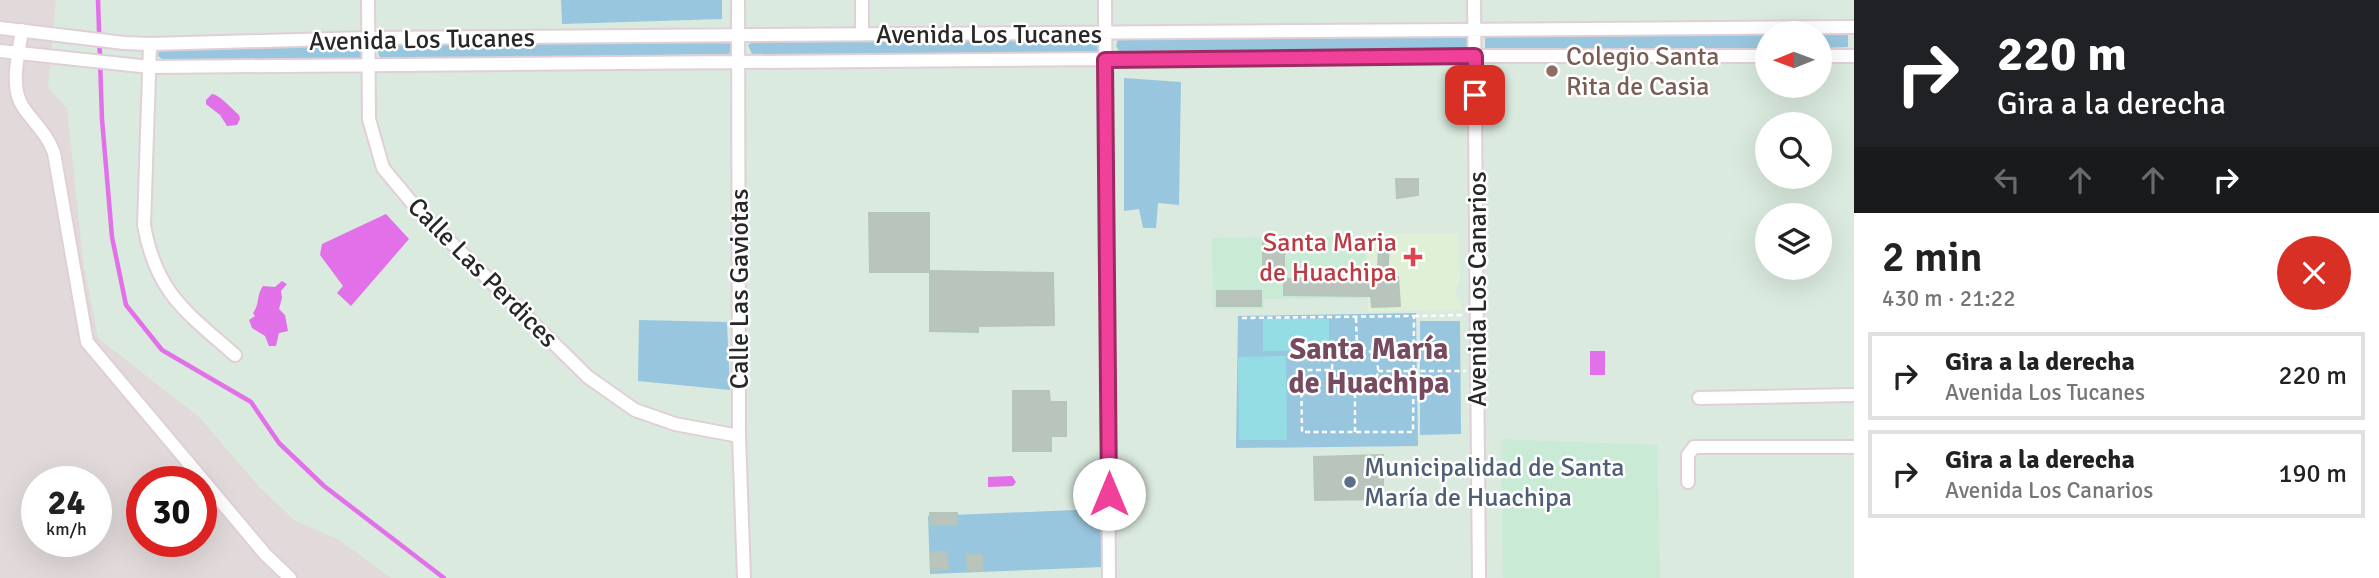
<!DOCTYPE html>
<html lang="es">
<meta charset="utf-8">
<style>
:root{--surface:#fff;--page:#f6f6f6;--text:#222;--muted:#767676;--line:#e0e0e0}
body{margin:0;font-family:Signika,sans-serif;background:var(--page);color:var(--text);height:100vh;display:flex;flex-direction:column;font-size:26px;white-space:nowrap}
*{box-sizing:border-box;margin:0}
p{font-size:23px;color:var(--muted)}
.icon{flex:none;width:38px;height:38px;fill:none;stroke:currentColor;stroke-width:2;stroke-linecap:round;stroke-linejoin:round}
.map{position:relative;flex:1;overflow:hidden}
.drawer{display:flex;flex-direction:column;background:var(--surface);width:525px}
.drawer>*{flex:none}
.top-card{background:#202124;color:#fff;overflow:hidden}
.needle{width:46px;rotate:269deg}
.tools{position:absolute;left:1755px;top:21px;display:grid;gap:14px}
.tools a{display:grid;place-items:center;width:77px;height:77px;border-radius:50%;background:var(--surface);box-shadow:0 7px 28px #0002;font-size:35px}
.speed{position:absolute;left:21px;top:466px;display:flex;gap:14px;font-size:35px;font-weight:700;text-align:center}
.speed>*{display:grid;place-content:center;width:91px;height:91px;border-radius:50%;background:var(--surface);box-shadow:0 7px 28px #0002;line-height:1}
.speed small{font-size:18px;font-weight:400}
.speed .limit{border:10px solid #d22;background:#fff;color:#111}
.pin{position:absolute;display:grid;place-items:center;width:60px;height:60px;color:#fff;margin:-30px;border-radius:14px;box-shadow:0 4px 10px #0006}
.me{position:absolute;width:77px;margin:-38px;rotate:0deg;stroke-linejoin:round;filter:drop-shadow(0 0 5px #0008)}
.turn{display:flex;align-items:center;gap:24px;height:147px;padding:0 28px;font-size:32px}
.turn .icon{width:91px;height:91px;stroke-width:2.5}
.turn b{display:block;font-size:49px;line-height:60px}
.lanes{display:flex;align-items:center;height:66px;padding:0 28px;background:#0003;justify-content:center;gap:35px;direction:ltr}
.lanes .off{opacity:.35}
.round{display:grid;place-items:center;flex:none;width:74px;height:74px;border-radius:37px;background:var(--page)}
.summary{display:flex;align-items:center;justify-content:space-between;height:119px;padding:0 28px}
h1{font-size:42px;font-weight:600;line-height:52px}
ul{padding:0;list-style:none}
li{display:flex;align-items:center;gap:21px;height:88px;margin:0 14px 10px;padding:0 14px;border:4px solid var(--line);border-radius:0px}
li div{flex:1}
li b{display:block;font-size:26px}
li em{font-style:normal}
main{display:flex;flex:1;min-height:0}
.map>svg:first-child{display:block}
</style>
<main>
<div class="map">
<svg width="1854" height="578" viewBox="0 0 1854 578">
<rect width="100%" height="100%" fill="#daeade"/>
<path fill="#e2dada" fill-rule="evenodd" d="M0,0H56L48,88L67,108L83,261L98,338L200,418L260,488L294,520L339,540L391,578H0ZM37,481H96V541H37ZM142,481H201V541H142Z"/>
<path fill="#c9ebd5" d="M1365,236L1366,298L1264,299V309H1213L1212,238Z
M1501,439L1657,445L1660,578H1503Z"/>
<path fill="#e0f0d7" d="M1367,233H1458L1460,281L1456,288V297L1460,298L1461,310L1368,311Z"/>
<path fill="#98c6de" d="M561,0H722V19L562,24Z
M1848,34V47L1820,48V35Z
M1767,35V48H1485V38L1487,36Z
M1469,36L1470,46L1468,48L1120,53L1116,46L1118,39Z
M1098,39L1101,41L1102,50L1095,53L752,54L748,45L753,42Z
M731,41L732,53L728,54L384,59L379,56L378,50L383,44Z
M362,44L365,47L364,56L361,59H162L158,56L159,50L162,47Z
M1124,78L1181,82L1179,205L1158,203L1156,228H1143L1139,209L1124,211Z
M1416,313L1418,446L1236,448L1238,316Z
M639,320L727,322L730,390L638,381Z
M1420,321H1460L1461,434L1420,435Z
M1099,509L1103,567L930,574L928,516Z"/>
<path fill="#94dde5" d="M1263,319H1329V350L1263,351Z
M1286,356L1287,440H1239L1238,357Z"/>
<path fill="#e270e8" d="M212,94C220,95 232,109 239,115L240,119L237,125L227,126L220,115L206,104V100Z
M386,214L409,239L351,306L337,293L343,286L320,255L322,244Z
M282,281L287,284L281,291L282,298L279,309L285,315L288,331L279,333L276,346H269L265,336L252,328L249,320L255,316L253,313C260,304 256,296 263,286L275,287Z
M1590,351H1605V375H1590Z
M1012,476L1016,482L1013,486L988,487V477Z"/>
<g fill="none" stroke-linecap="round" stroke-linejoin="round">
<path stroke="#e270e8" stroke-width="4.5" d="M98,0L102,119L112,237L126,305L162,350L251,402L279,443L324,486L444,578"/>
</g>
<path fill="#b9c5bc" stroke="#b4c5b9" stroke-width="2" d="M1396,179H1418V195L1397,198Z
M869,213H929V272H870Z
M1263,242H1284V275H1263Z
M1379,245L1389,246L1387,278L1398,277L1400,306L1372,307L1371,296L1284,295V279H1371V269H1378Z
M930,271L1053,273L1054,325L978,326V332L930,331Z
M1217,291H1261V306H1217Z
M1013,391H1049L1050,402H1066V436H1051V451H1013Z
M1383,455V499L1315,500L1314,457Z
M930,513H957V525H930Z
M931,552H947L948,569L931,570Z
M967,555H982L983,570H968Z"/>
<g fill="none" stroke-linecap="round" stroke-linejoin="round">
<g stroke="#e0cfd8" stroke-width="16">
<path id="minor" d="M368,0L369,119L383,168L418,210L588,377L635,410L675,424L739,436
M738,0L739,436L744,578
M1105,0L1109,578
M1474,0L1479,578
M0,28L124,43L150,44L368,38L1854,27
M22,30C19,53 9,86 23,107C34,123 48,135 54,153L87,342L265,554L290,578
M862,34V0
M150,44L144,225C156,293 186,312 235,355
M0,51L150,67L1465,56H1768
M1820,56H1854
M1699,398L1854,395
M1688,482V455L1694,447H1854"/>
</g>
<path stroke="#fff" stroke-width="2.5" stroke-dasharray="5 3.5" stroke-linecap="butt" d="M1414,316L1463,315
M1242,318L1414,316L1413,432H1302L1301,370H1333
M1356,318L1357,346
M1332 369a23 23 0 1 1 46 0a23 23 0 1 1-46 0Z
M1378,371H1466
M1355,393V432"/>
<use href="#minor" stroke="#fff" stroke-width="12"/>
</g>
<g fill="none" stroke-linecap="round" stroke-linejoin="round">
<g stroke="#9d2a63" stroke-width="18">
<path id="route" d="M1109,494L1105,60L1475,56V95"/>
</g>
<use href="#route" stroke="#f14099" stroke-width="12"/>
</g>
<circle fill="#8d6e63" stroke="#fff" stroke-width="2.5" cx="1552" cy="71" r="7"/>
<path fill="#e0444e" stroke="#fff" stroke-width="2.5" d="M1409.5 246.5h7v7h7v7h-7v7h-7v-7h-7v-7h7z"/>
<circle fill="#5c6f8a" stroke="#fff" stroke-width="2.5" cx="1350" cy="482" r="7"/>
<g text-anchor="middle" stroke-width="5" stroke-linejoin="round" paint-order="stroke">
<g font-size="26" fill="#282828" stroke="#fff">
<text x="989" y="43">Avenida Los Tucanes</text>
<text transform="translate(422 39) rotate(-1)" y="9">Avenida Los Tucanes</text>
<text transform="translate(483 272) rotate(45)" y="9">Calle Las Perdices</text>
<text transform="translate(739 289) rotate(-90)" y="9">Calle Las Gaviotas</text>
<text transform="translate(1477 289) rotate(-90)" y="9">Avenida Los Canarios</text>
</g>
<g font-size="26" fill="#785e54" stroke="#fff" text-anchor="start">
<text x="1566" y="65">Colegio Santa<tspan x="1566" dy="30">Rita de Casia</tspan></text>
</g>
<g font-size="26" fill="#be3a42" stroke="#fff" text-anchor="end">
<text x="1397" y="251">Santa Maria<tspan x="1397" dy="30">de Huachipa</tspan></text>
</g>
<g font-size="26" fill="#4e5e75" stroke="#fff" text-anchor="start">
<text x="1364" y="476">Municipalidad de Santa<tspan x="1364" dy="30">María de Huachipa</tspan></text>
</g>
<g font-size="30" font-weight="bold" fill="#764b60" stroke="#fff">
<text x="1369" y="359">Santa María<tspan x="1369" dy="34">de Huachipa</tspan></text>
</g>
</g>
</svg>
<div class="tools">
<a><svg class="needle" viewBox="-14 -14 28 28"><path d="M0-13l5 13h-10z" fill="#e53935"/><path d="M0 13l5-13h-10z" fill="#767676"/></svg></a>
<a><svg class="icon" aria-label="search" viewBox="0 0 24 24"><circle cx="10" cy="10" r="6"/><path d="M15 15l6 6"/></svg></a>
<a><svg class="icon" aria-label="layers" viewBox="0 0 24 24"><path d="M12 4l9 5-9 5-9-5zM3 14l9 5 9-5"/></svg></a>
</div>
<div class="speed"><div>24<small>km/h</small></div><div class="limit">30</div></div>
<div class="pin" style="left:1475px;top:95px;background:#d93025"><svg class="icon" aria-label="arrive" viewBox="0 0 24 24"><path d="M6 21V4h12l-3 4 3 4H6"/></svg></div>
<svg class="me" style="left:1109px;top:494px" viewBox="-20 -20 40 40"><circle r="19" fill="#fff"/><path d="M0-13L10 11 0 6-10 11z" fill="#f14099"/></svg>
</div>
<section class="drawer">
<div class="top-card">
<div class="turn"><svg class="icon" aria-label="right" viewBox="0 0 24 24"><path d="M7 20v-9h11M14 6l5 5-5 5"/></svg><div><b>220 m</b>Gira a la derecha</div></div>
<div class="lanes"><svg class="icon off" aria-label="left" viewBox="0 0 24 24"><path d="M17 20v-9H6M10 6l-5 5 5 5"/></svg><svg class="icon off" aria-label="ahead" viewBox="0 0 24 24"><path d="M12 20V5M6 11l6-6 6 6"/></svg><svg class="icon off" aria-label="ahead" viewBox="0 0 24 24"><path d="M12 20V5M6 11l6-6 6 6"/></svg><svg class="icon" aria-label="right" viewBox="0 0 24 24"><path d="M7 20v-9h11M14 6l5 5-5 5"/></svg></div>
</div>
<div class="summary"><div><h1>2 min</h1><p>430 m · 21:22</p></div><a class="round" style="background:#d93025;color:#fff"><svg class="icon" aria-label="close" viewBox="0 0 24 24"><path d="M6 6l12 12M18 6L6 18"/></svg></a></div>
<ul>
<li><svg class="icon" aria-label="right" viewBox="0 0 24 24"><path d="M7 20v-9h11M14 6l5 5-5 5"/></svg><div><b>Gira a la derecha</b><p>Avenida Los Tucanes</p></div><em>220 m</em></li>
<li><svg class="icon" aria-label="right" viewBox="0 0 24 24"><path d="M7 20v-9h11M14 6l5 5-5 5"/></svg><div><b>Gira a la derecha</b><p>Avenida Los Canarios</p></div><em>190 m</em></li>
</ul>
</section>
</main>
